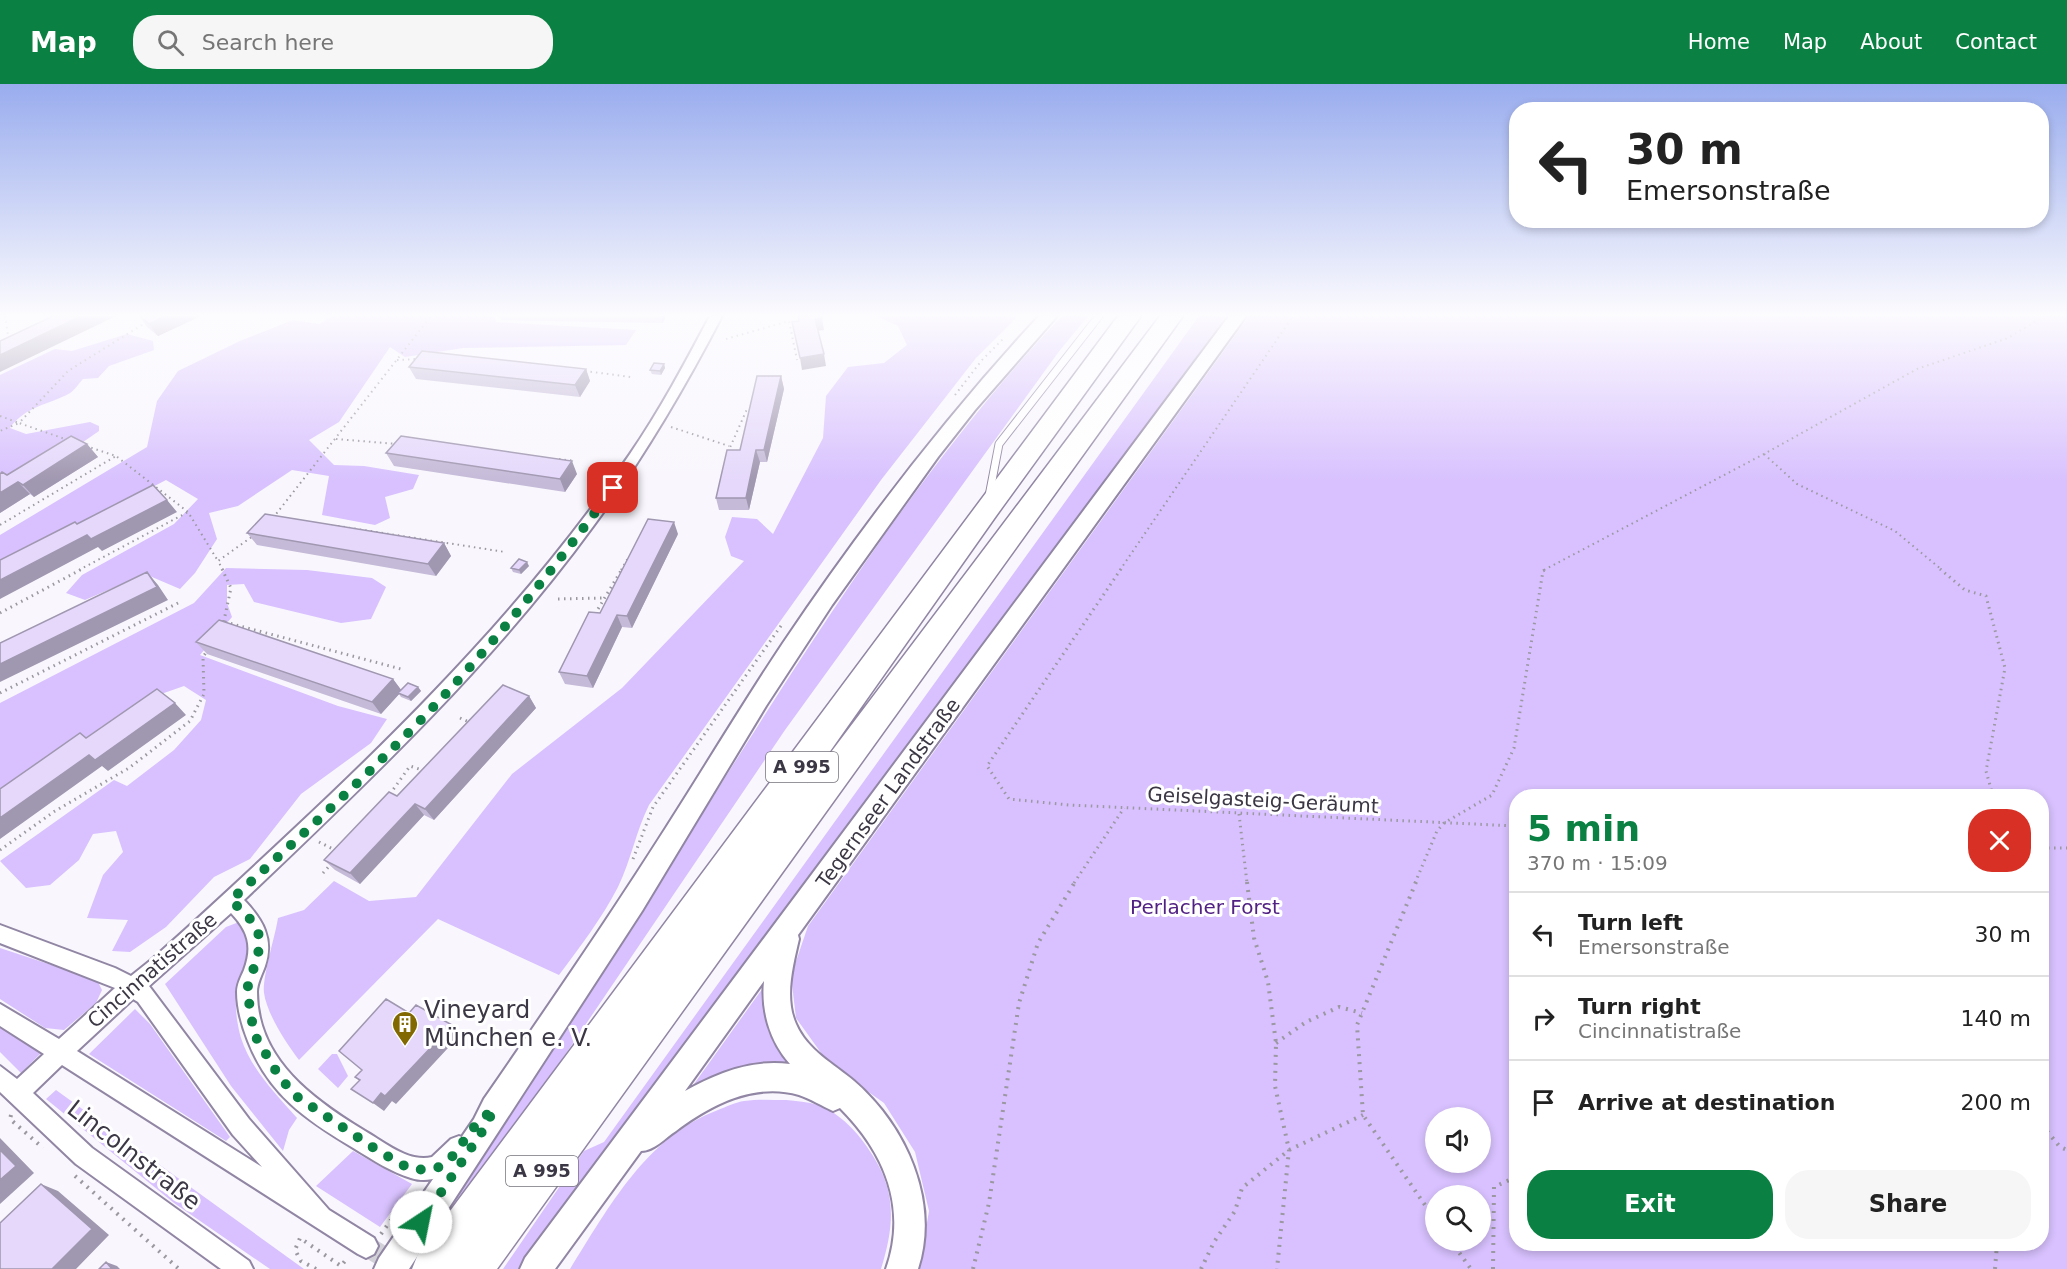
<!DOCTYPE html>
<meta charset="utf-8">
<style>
:root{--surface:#fff;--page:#f6f6f6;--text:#222;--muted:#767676;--line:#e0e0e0;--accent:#0b8043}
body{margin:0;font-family:"DejaVu Sans",sans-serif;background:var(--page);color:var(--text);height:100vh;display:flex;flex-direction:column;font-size:22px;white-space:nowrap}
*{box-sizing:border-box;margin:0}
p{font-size:20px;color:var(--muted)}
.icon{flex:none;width:33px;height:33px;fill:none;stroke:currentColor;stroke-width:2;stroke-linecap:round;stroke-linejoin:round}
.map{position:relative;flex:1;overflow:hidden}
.details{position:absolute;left:1509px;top:705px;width:540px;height:462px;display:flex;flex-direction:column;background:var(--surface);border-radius:24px;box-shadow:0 3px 9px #0003}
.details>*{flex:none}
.guide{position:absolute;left:1509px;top:18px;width:540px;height:126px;border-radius:24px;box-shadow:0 3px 9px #0003;background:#fff;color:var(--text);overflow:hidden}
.buttons{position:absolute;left:1425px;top:1023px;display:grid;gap:12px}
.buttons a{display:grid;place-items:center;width:66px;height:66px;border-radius:50%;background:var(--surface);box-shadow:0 3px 9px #0003;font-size:30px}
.pin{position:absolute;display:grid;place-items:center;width:51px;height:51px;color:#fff;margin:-26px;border-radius:12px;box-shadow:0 3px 9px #0006}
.me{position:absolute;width:66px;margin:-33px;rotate:34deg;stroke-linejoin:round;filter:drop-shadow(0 0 4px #0008)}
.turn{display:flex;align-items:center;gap:21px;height:126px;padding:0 18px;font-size:27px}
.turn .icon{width:78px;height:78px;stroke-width:2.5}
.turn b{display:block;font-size:42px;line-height:51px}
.round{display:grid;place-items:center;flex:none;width:63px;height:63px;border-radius:24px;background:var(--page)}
.head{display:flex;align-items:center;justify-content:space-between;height:102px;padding:0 18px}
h1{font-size:36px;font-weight:600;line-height:45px;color:var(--accent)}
.cta{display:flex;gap:12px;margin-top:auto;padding:12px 18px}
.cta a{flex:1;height:69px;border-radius:24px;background:var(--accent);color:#fff;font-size:24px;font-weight:600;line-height:69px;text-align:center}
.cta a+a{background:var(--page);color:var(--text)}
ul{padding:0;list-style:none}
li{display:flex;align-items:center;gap:18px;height:84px;padding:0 18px;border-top:2px solid var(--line)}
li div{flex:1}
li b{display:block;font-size:22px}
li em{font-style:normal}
header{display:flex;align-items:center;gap:36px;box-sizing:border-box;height:84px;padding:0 30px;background:var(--accent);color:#fff}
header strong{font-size:28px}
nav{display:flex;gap:33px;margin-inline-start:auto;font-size:21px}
.search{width:420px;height:54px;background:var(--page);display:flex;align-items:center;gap:15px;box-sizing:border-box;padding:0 21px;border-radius:24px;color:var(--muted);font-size:22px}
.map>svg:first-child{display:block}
</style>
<header>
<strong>Map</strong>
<div class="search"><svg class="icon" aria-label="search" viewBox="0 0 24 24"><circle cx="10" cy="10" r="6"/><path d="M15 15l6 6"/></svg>Search here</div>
<nav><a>Home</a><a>Map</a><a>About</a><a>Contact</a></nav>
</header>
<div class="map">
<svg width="2067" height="1185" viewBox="0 0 2067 1185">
<rect width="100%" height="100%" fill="#f9f7fd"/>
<path fill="#d8c1fe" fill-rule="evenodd" d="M333,232H494L496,238L636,246L626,261L463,264L405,273L390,263L339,338L309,356L334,381L364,382L419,391L413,405L385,413L390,434L375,441L322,431L329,392L292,386L238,422L209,429L217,455L195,489L180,505L145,490L85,516L66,509L82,491L174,440L198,415L166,396L0,483V451L147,363L157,317L178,287L240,257L293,236L319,240Z
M876,232H1018L976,274L881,396L649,721C636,747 631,776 618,803C602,834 580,863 559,891L438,835L299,976C286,959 267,930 264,909C262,894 275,853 278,834L304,826L334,797L369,817L416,813L512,690L622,604L744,477L731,472L725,453L732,433L757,435L773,450L823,354L826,312L848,283L884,279L907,261L898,242Z
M1062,232H1088L1060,266L785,646L420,1185H405C503,1038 600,891 695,741C806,566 918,383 1062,232Z
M1199,232H1226L1097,409L518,1185H503L584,1067L604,1058Z
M1249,232H2067V1185H919L929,1127L915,1068L884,1019L829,980L796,934L791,892L808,842ZM1516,712H2042V1160H1516ZM1436,1034H1480V1078H1436ZM1436,1112H1480V1156H1436Z
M127,250L153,257L154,266L109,282L98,294L83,295C79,299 75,306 70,309C49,321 25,322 10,344L26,350L90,338L99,342V347L60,374L0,405V291L55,265L72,267Z
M226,484L307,486L372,494L386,503L371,535L341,539L254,518L244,500L227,501V519L232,533L200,571L338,622L387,635L371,659L301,710L250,775L214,793L166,843L130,868L112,867L128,836L87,834L103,791L123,768L116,747L93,750L79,776L50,801L26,804L0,777L114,696L127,702L174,666L201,636L206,616L184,602L164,609L101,643L91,660L0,708V619L194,519Z
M239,838C261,865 243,879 237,907C234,921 237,940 241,954C251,985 275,1009 297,1034L289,1046L283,1067L231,1002L165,900L226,843Z
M0,864L97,896L102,906L96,919L64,946L45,944L0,915Z
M765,901L799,985L689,1007Z
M135,925L150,940L230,1053L226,1057L89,970Z
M0,942L41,969L21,989L0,968Z
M332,970H337L348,992L338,1004L318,985Z
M56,1006L304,1185H270L174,1119L46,1015Z
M786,1016C796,1017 808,1018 818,1021C833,1026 848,1039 858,1051C895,1097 898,1130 881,1185H570C609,1123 646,1053 718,1026C726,1023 736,1018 744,1017C758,1015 772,1016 786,1016Z
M353,1067L412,1100L380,1143L316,1102Z"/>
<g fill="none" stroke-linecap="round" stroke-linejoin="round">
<path stroke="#d3d1d8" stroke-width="21" stroke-dasharray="21 10" stroke-linecap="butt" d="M366,1162L404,1185"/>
<g stroke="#9186a4" stroke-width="9">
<path id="lane" d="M989,412L999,360L1099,232"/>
</g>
<g stroke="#9186a4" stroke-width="4">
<path id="street" d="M710,232H722C684,305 643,375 594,441C493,580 368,698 244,816C263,836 274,855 265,882C262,891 257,899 257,908C257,976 314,1016 365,1047C384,1058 409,1079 432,1073L451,1055L459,1052L467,1055L470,1063C461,1085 436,1102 411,1094C391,1088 373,1076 355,1065C306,1036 269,1011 248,957C242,942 237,924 237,908C237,900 241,893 244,886C253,862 248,847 231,829L149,902L249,1035L329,1126L374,1154L378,1162L374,1170L366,1174L358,1170L62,981L33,1009L92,1064L249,1177L253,1185H221L76,1080L0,1008V982L17,995L44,970L0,942V920L59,955L115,904L0,859V841L115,884L131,892L151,876C200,833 247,789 295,744C417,630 535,509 630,370C660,326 685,279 710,232ZM133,915L138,918L233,1051L262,1083L77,967Z"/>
</g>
<g stroke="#9186a4" stroke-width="4">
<path id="secondary" d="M1039,232H1057L975,326L938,373L832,521L766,622L642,827L409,1185H374L379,1174L474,1035L484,1015C546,925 608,835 667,742C706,681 743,619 783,559C861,443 945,334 1039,232Z
M1229,232H1246L798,851L799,855C793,881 784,914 796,940C807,966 834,980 854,997C906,1042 940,1117 918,1185H886C908,1123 884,1068 840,1024L833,1027C822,1022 811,1015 799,1011C754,998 711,1021 676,1047C665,1054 654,1067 641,1067L555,1185H520L525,1174ZM764,897C761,927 770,958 790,980C752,975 717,989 685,1007Z"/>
</g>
<g stroke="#9186a4" stroke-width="3">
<path id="highway" d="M1118,232H1141L996,432L807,700L1160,232H1183L497,1185H412L418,1170Z"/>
</g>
<path stroke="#9b98a1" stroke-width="2" stroke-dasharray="1.5 4" stroke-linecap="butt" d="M5,232L9,257
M726,255L789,237L797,276
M397,276L417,275
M585,287L631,293
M955,311L982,276L1005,253
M0,332L19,339L0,347
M671,343L729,362
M336,355L397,360
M68,356L19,339L68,287L145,239
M86,362L116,372L188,428L218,477
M728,368L747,325
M1764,370L1797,400L1895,447L1942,486
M559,375L575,377
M273,434L431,232
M0,441L116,372
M338,442L505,468
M79,486L188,428
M223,486L218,477L253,452
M621,486L628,474
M1120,486L1293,232
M1544,486L1764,370L1917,285L2008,254L2044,232"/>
<path stroke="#9b98a1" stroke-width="3" stroke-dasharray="1.5 4.5" stroke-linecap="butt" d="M222,485L231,504L223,541
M1121,485L987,682L1009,715L1069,721L1516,742
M1940,485L1965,506L1986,512L2005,584L1986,687L1993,712
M558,515L604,514
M0,529L82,485
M595,530L622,485
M225,538L401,585
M0,609L180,518
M460,634L469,638
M390,710L410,682L425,687
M1239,730L1247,799
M319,758L337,767
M2042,764H2067
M0,766L55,727L129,684L190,637L204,610L203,573L207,567
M633,775L653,723L783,539
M323,789L332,779
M1074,799L1124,724
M1415,799L1437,747L1444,739L1492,711L1514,664L1543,487L1547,485"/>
<path stroke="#9b98a1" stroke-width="4" stroke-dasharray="2 6" stroke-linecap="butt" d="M1247,798L1254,854L1268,898L1276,959L1275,1002L1289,1066L1277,1185
M1416,798L1357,941L1363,1031L1436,1137
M1276,959L1306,938L1339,923L1362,929
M11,1031L10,1035L43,1064
M2042,1041L2060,1063L2067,1066
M75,1092L179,1185
M381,1150L391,1136
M1450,1156L1471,1185
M316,1185L301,1177L295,1166L300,1154L341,1182L348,1173
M973,1185L989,1119L1019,919L1038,859L1075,798
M1201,1185L1214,1158L1235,1127L1242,1104L1289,1066L1363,1031
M1493,1185L1494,1103L1516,1093
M1995,1185L1997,1160"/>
<use href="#lane" stroke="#fff" stroke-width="7"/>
<use href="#street" fill="#fff" fill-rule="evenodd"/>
<use href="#secondary" fill="#fff" fill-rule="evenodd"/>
<use href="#highway" fill="#fff" fill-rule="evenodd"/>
</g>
<path fill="#c5bad8" d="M139,232H201L158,252L147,243Z
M499,232H666L663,239L501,236Z
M664,280L665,284L661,291L652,290L650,286Z
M409,283L586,285L590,297L580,313L416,295Z
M781,292L784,305L767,378H760L749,426H719L716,414L740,366Z
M87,360L98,373L34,413L30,410L0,429V390L7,391Z
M386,369L577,390L565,408L394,382Z
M247,449L444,459L451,472L436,492L257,461Z
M678,450L632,544L622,543L593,604L565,600L559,588L600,529Z
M529,482L521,490L513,488L511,484Z
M196,558L393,595L401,606L418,603L421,607L411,617L401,613L399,610L381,630L207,570Z
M529,612L536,624L434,736L424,731L360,800L335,786L324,776L397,712Z"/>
<path fill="#a097b0" d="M81,232H116L0,288V271Z
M165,232H201L158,252L149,240Z
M661,232H666L663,239Z
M822,234L824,246L817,247L815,235Z
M824,270L826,282L802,286L800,274Z
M664,280L665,284L661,291L660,287Z
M586,285L590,297L580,313L575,301Z
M781,292L784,305L767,378L764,366Z
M87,360L98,373L34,413L23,401Z
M756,366L760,378L749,426L746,414Z
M572,377L577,390L565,408L560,395Z
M18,398L30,410L0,429V409Z
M167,416L177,428L102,467L98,463L0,515V496L87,451Z
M674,438L678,450L632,544L627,532Z
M444,459L451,472L436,492L428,480Z
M527,478L529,482L521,490L519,486Z
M147,488L158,501L168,516L0,598V580Z
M617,531L622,543L593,604L587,592Z
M393,595L402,607L381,630L372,618Z
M418,603L421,607L411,617L408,613Z
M529,612L536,624L434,736L425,725Z
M175,619L186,631L108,687L102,682L0,755V734L89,671Z
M415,720L424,731L360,800L350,789Z
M452,941L461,950L396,1020L385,1012Z
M381,1009L392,1017L384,1027L373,1019Z
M0,1054L34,1089L0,1120Z
M41,1100L58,1107L109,1151L76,1185H52Z
M106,1178L117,1182L120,1185H112Z"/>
<path fill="#e5d8fb" stroke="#a097b0" stroke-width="1.5" d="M53,232H81L0,271V257Z
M140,232H165L149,240Z
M798,232H822V234L815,235L824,270L800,274L792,238L799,237Z
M422,267L586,285L575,301L409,283Z
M654,279L664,280L660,287L650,286Z
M757,292H781L764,366H756L746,414H716L727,366H740Z
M71,352L87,360L23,401L18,398L0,409V390L2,388L7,391Z
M401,352L572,377L560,395L386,369Z
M153,401L167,416L91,455L87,451L0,496V476L75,438L77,440Z
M265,430L444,459L428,480L247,449Z
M648,435L674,438L627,532L617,531L587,592L559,588L589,528L600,529Z
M519,475L527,478L519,486L511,484Z
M147,488L157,503L0,580V559Z
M219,536L393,595L372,618L196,558Z
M408,599L418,603L408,613L398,609Z
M503,601L529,612L425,725L415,720L350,789L324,776L389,708L397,712Z
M157,605L175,619L95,676L89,671L0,734V705L80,649L86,654Z
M386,915L409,929L416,921L452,941L385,1012L381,1009L373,1019L351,1005L360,996L355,993L362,986L339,967Z
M0,1066L16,1082L0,1096Z
M41,1100L92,1145L52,1185H0V1139Z
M106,1178L112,1185H99Z"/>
<linearGradient id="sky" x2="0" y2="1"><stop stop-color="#99acee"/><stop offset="0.58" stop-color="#fcfbfe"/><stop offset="1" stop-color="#fcfbfe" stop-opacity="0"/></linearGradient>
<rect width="2067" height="398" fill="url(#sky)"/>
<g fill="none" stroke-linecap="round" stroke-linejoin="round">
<path stroke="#0b8043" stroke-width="10" stroke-dasharray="0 18" d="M421,1138L484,1045L494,1025L478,1038L451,1074L439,1083L429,1086L410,1085L377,1066L293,1010L276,987L254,950L247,905L258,871L260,854L254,839L231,816C306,747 384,677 453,602C510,539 563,473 613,404"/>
</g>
<defs>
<g id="building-pin" transform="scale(1.35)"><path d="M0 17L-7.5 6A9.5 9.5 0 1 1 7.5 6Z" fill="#816800" stroke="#fff"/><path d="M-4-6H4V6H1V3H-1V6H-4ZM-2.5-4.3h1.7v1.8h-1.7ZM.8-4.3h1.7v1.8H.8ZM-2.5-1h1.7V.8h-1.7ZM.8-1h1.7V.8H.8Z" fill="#fff"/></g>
</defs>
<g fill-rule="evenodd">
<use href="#building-pin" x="405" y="940"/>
</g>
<g text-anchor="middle" stroke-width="6" stroke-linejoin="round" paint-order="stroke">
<g fill="#fff" stroke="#76737c" stroke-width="1.5">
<rect x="766" y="668" width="72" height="30" rx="4.5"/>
<rect x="506" y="1072" width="72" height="30" rx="4.5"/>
</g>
<g font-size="18" font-weight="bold" fill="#3c3744">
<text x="802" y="689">A 995</text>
<text x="542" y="1093">A 995</text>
</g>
<g font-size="20" fill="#3c3744" stroke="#fff">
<text transform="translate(888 709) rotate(-54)" y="7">Tegernseer Landstraße</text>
<text transform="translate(1263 716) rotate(3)" y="7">Geiselgasteig-Geräumt</text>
<text transform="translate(152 886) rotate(-41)" y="7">Cincinnatistraße</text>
</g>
<g font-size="20" fill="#522184" stroke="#fff">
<text x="1205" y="830">Perlacher Forst</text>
</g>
<g font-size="24" fill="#3c3744" stroke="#fff" text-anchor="start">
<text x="424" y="934">Vineyard<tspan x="424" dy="28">München e. V.</tspan></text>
</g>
<g font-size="24" fill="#3c3744" stroke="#fff">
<text transform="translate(134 1071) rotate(38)" y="8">Lincolnstraße</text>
</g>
</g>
</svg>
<div class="buttons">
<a><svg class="icon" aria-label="sound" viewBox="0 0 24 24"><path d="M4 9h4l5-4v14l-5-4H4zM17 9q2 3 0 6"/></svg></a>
<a><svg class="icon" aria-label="search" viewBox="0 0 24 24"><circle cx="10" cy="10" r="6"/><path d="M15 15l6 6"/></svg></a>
</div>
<div class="pin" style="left:613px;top:404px;background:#d93025"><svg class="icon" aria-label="arrive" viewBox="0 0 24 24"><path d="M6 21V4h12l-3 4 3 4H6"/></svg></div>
<svg class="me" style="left:421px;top:1138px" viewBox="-20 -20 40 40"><circle r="19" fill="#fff"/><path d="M0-13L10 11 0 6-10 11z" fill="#0b8043"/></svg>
<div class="guide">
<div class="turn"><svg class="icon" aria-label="left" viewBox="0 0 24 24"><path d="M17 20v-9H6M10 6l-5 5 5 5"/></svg><div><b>30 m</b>Emersonstraße</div></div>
</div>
<section class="details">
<div class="head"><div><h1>5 min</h1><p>370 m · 15:09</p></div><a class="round" style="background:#d93025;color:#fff"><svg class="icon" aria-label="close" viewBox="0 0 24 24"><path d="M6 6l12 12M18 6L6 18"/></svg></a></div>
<ul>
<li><svg class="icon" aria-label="left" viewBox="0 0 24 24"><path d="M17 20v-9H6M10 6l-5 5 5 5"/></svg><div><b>Turn left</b><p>Emersonstraße</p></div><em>30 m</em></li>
<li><svg class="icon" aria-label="right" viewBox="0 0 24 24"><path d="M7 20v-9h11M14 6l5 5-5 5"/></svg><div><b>Turn right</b><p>Cincinnatistraße</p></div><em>140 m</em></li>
<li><svg class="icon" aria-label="arrive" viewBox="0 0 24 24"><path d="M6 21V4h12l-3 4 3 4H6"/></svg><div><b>Arrive at destination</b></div><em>200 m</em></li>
</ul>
<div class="cta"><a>Exit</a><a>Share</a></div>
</section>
</div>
